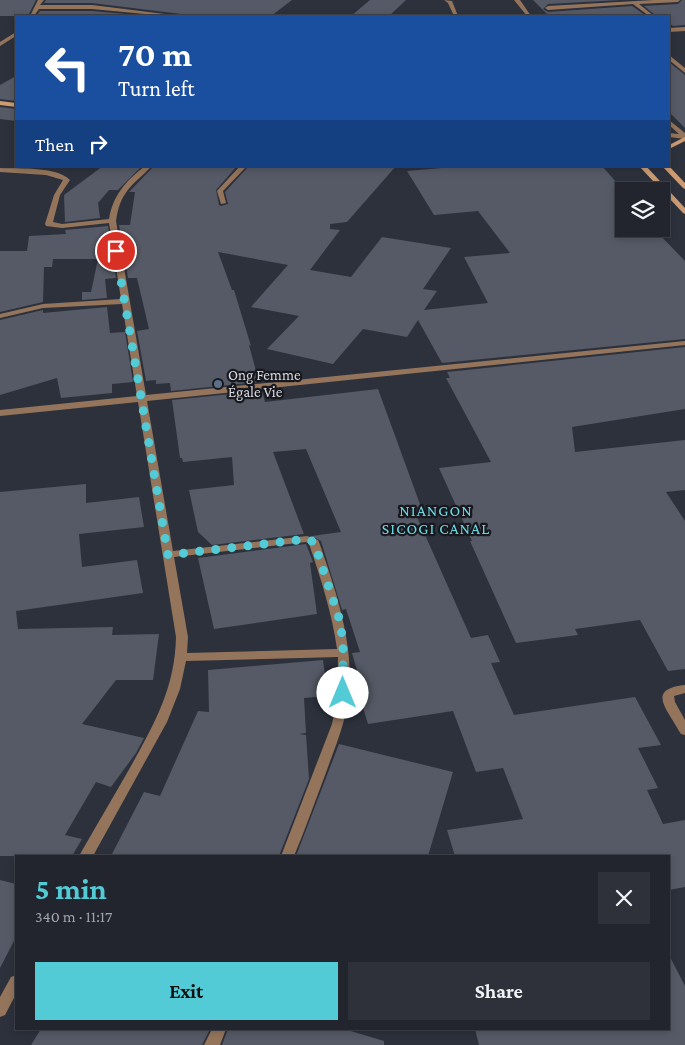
<!DOCTYPE html>
<meta charset="utf-8">
<style>
:root{--surface:#22252d;--page:#2e3139;--text:#f1f3f6;--muted:#a2a5aa;--line:#3f4249;--accent:#52cbd7}
body{margin:0;font-family:"Crimson Pro",serif;background:var(--page);color:var(--text);height:100vh;display:flex;flex-direction:column;font-size:19px;white-space:nowrap}
*{box-sizing:border-box;margin:0}
p{font-size:16px;color:var(--muted)}
.icon{flex:none;width:28px;height:28px;fill:none;stroke:currentColor;stroke-width:2;stroke-linecap:round;stroke-linejoin:round}
.map{position:relative;flex:1;overflow:hidden}
.sheet{position:absolute;left:15px;top:855px;width:655px;height:175px;display:flex;flex-direction:column;background:var(--surface);border-radius:0px;box-shadow:0 2px 8px #0003,0 0 0 1px var(--line)}
.sheet>*{flex:none}
.guide{position:absolute;left:15px;top:15px;width:655px;height:152px;border-radius:0px;box-shadow:0 2px 8px #0003,0 0 0 1px var(--line);background:#1a4fa0;color:#fff;overflow:hidden}
.controls{position:absolute;left:615px;top:182px;display:grid;gap:10px}
.controls a{display:grid;place-items:center;width:55px;height:55px;border-radius:0px;background:var(--surface);box-shadow:0 2px 8px #0003,0 0 0 1px var(--line);font-size:25px}
.pin{position:absolute;display:grid;place-items:center;width:42px;height:42px;color:#fff;margin:-21px;border:2px solid #fff;border-radius:50%;box-shadow:0 1px 5px #0007}
.me{position:absolute;width:55px;margin:-28px;rotate:0deg;stroke-linejoin:round;filter:drop-shadow(0 0 4px #0008)}
.turn{display:flex;align-items:center;gap:18px;height:105px;padding:0 20px;font-size:22px}
.turn .icon{width:65px;height:65px;stroke-width:2.5}
.turn b{display:block;font-size:35px;line-height:42px}
.then{display:flex;align-items:center;height:48px;padding:0 20px;background:#0003;gap:10px;font-size:19px}
.round{display:grid;place-items:center;flex:none;width:52px;height:52px;border-radius:0px;background:var(--page)}
.head{display:flex;align-items:center;justify-content:space-between;height:85px;padding:0 20px}
h1{font-size:30px;font-weight:700;line-height:38px;color:var(--accent)}
.cta{display:flex;gap:10px;margin-top:auto;padding:10px 20px}
.cta a{flex:1;height:58px;border-radius:0px;background:var(--accent);color:#111;font-size:20px;font-weight:700;line-height:58px;text-align:center}
.cta a+a{background:var(--page);color:var(--text)}
.map>svg:first-child{display:block}
</style>
<div class="map">
<svg width="685" height="1045" viewBox="0 0 685 1045">
<rect width="100%" height="100%" fill="#2d313c"/>
<path fill="#555a66" d="M0,0H36L28,16H0Z
M46,0H292L271,16H183L181,14L92,3H44Z
M370,0H406L389,16H351Z
M533,0H621L548,4L543,9L548,12L632,6L645,15L549,16Z
M682,0H685V25L673,26L669,23V16L655,15L644,6L678,4Z
M40,11H92L149,16H36Z
M669,62L685,75V128L669,112Z
M16,76V101L0,99V85Z
M0,107L16,109V121L0,119Z
M103,166H142L118,190H109L98,203L100,218L65,222L64,195Z
M154,166H237L216,190L219,205L221,206L228,204L225,192L249,166H396L347,222L330,224V229L340,230L310,270L351,277L382,237L451,248L423,289L437,291L424,310L488,303L464,257L510,253L478,211L434,215L407,171L465,166H602L624,191V229H654L685,261V339L442,363L418,320L407,337L363,329L333,364L267,349L299,316L251,307L288,265L218,252L232,290H234L251,346L249,345L259,382L171,391L170,383L156,384V380L146,381L137,331L149,329L137,278H128L119,225H130L135,192H129Z
M108,226L116,278L105,279L107,298L82,300V292H91L98,259H53L52,267H44L43,302L0,312V251H27L29,236L66,234L65,230Z
M107,307L110,333L125,332L133,382L112,384V393L61,398L57,378L0,395V320L43,310V313Z
M685,347V409L572,427L575,452L685,440V490L666,492L685,521V669L668,671L640,620L575,629L578,635L516,643L470,541H472L439,468L491,462L446,378H450L447,372Z
M378,389L421,507L413,508L471,638L488,635L500,662L491,663L514,715L635,697L661,745L638,748L658,788L647,790L663,824L685,820V887L669,890V856H455L447,830L523,819L503,768L476,772L453,711L368,724L357,688H362L352,653L360,652L346,609L342,610L321,541L312,536L341,532L306,449L273,452L304,534L212,545L198,532L189,490L234,485L232,457L183,462L182,458H180L172,400L262,391L265,402Z
M86,484V503L139,497L144,527L79,534L82,567L137,560L143,593L16,611L18,629L113,627L112,635L159,634L153,680H116L82,724L144,738L136,753L111,787L96,782L65,835L82,839L72,856H0V492Z
M306,544L313,562L310,563L317,614L214,629L198,558Z
M323,660L328,696L304,698L306,733L299,734L306,735L309,779L279,856H111L144,792L160,796L198,711L209,712L208,670Z
M339,744L453,772L428,856H296Z
M0,880L16,884V937L0,968Z
M669,955L685,986V1045H479L475,1029H669Z
M41,1029H210L202,1045H31Z
M228,1029H344L384,1041V1045H222Z"/>
<g fill="none" stroke-linecap="round" stroke-linejoin="round">
<path fill="#94755c" fill-rule="evenodd" d="M38,0H44L40,5H92L181,16H166L92,9H39L34,16H30Z
M444,0L452,1L458,16H454L448,3Z
M514,0H520L531,16H527Z
M654,0H680L678,2L639,4L654,16H649L633,4L548,10L545,8L548,6Z
M289,14L292,16H285L286,15Z
M685,27V31L669,32V28Z
M16,32V36L0,46V42Z
M669,55L685,68V73L669,60Z
M669,120L685,133V139L669,137V133L679,134L669,125Z
M145,166H152C132,186 120,191 116,221L146,395L685,341V345L147,401L173,551L307,536L318,540L319,542C334,585 349,629 350,675C351,712 336,744 324,778C314,804 305,830 294,856H281L332,724L337,700L338,657L186,661L180,689L167,722L93,856H79C96,826 114,796 131,766C155,723 175,687 176,637L138,402L0,416V410L137,396L122,304L43,308L0,318V314L43,304L121,299L109,223L62,228L46,226L45,224L54,195L63,180L46,175L0,172V168C19,169 56,166 70,180L60,195L53,222L62,224L109,219C113,195 126,181 145,166ZM306,542L309,544C321,579 332,613 337,649L187,653L188,637L174,557Z
M240,166H247L223,191L226,203L221,204L217,191Z
M685,685V693L674,696L675,702L685,720V735L681,734L679,731C667,709 646,689 685,685Z
M16,975V994L5,1015L0,1017V997L11,977Z
M212,1029H226L220,1045H204Z"/>
<path fill="#cc9b72" fill-rule="evenodd" d="M0,101L16,103V107L0,105Z
M685,137V141L669,149V145Z
M639,166H646L685,208V214L683,213Z
M662,166H669L685,183V189L683,188Z"/>
</g>
<g fill="none" stroke-linecap="round" stroke-linejoin="round">
<path stroke="#52cbd7" stroke-width="9" stroke-dasharray="0 16.2" d="M116,251L168,555L307,539L314,542L340,621L343,643V693"/>
</g>
<circle fill="#5c6f8a" stroke="#18191e" stroke-width="2" cx="218" cy="384" r="5"/>
<g text-anchor="middle" stroke-width="4.5" stroke-linejoin="round" paint-order="stroke">
<g font-size="15" fill="#d7dae1" stroke="#18191e" text-anchor="start">
<text x="228" y="380">Ong Femme<tspan x="228" dy="17">Égale Vie</tspan></text>
</g>
<g font-size="16" letter-spacing="1" fill="#6bd6e1" stroke="#18191e">
<text x="436" y="516">NIANGON<tspan x="436" dy="18">SICOGI CANAL</tspan></text>
</g>
</g>
</svg>
<div class="controls">
<a><svg class="icon" aria-label="layers" viewBox="0 0 24 24"><path d="M12 4l9 5-9 5-9-5zM3 14l9 5 9-5"/></svg></a>
</div>
<div class="pin" style="left:116px;top:251px;background:#d93025"><svg class="icon" aria-label="arrive" viewBox="0 0 24 24"><path d="M6 21V4h12l-3 4 3 4H6"/></svg></div>
<svg class="me" style="left:343px;top:693px" viewBox="-20 -20 40 40"><circle r="19" fill="#fff"/><path d="M0-13L10 11 0 6-10 11z" fill="#52cbd7"/></svg>
<div class="guide">
<div class="turn"><svg class="icon" aria-label="left" viewBox="0 0 24 24"><path d="M17 20v-9H6M10 6l-5 5 5 5"/></svg><div><b>70 m</b>Turn left</div></div>
<div class="then">Then<svg class="icon" aria-label="right" viewBox="0 0 24 24"><path d="M7 20v-9h11M14 6l5 5-5 5"/></svg></div>
</div>
<section class="sheet">
<div class="head"><div><h1>5 min</h1><p>340 m · 11:17</p></div><a class="round"><svg class="icon" aria-label="close" viewBox="0 0 24 24"><path d="M6 6l12 12M18 6L6 18"/></svg></a></div>
<div class="cta"><a>Exit</a><a>Share</a></div>
</section>
</div>
